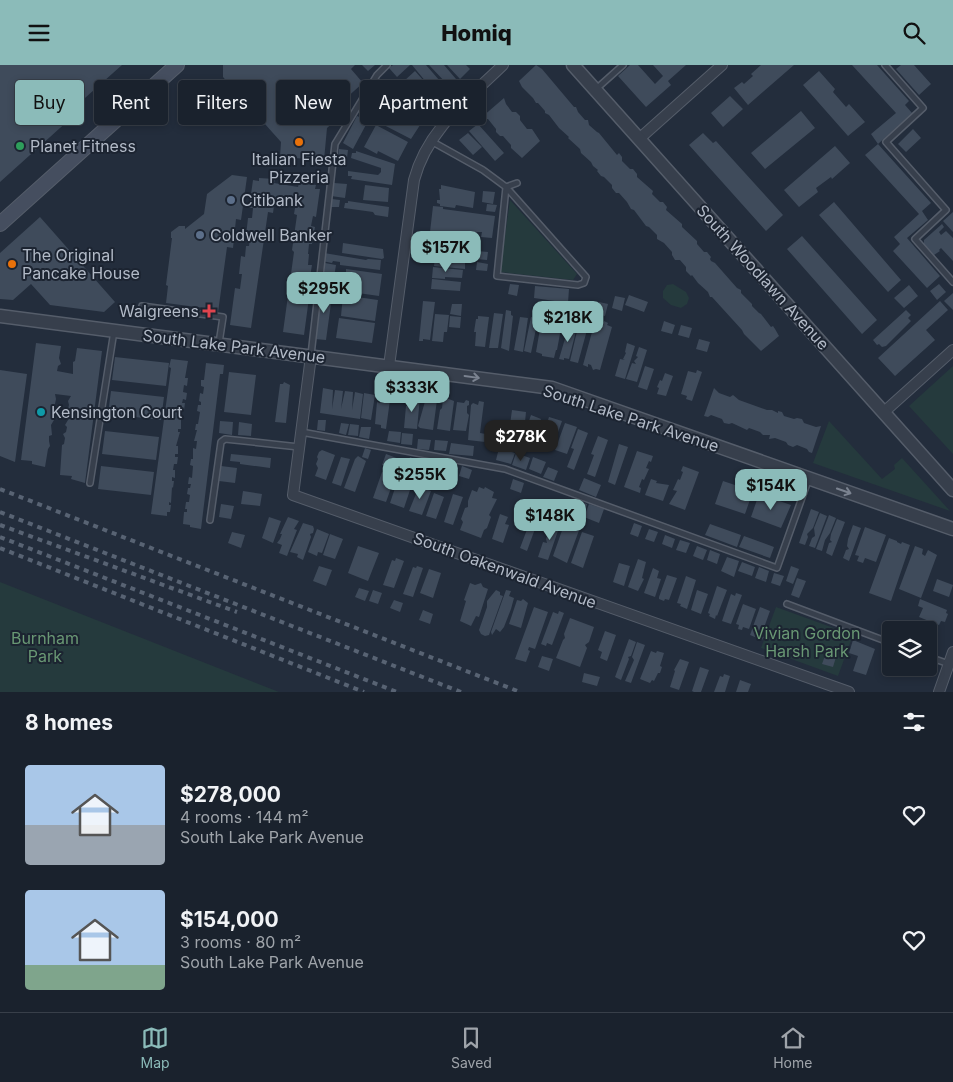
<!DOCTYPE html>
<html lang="en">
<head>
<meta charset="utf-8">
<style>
  body { margin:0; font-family:Inter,sans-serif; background:#272f39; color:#f1f3f6; height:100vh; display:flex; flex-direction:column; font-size:19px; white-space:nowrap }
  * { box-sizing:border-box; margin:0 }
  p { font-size:16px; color:#9fa4aa }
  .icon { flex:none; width:28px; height:28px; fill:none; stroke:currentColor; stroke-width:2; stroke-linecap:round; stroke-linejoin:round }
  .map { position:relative; height:627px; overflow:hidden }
  .sheet { display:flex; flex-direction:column; background:#1a222d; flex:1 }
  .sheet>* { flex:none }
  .top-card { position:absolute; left:15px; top:15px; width:500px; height:45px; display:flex; gap:10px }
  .controls { position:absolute; left:882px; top:556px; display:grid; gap:10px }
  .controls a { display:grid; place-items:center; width:55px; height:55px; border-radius:5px; background:#1a222d; box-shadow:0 2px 8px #0003,0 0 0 1px #383f49; font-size:25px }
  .price { position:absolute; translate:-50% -42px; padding:0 11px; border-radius:10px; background:#8bbbb9; color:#111; font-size:16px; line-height:32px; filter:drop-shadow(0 1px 2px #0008) }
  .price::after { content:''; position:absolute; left:50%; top:30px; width:15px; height:11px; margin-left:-8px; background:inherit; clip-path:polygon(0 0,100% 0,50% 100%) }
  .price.selected { background:#222; color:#fff }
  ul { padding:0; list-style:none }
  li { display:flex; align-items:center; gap:15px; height:125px; padding:0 25px }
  li span { display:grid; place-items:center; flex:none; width:140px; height:100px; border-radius:5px; color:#555 }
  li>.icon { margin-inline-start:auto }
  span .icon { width:60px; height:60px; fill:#fffc; stroke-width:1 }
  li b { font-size:21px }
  h2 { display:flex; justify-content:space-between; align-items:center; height:60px; padding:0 25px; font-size:21px }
  .tag { padding:0 18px; border-radius:5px; background:#1a222d; box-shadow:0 2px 8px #0003,0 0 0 1px #383f49; font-size:18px; line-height:45px }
  .tag.selected { background:#8bbbb9; color:#111 }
  header { display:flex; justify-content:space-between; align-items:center; height:65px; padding:0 25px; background:#8bbbb9; color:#111; font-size:22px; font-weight:800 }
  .tabs { display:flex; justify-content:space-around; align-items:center; height:70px; border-top:1px solid #383f49; background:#1a222d; font-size:14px; color:#9fa4aa }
  .tabs a { display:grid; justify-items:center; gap:2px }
  .tabs .selected { color:#8bbbb9 }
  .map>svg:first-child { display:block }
</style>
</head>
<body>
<header><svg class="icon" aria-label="menu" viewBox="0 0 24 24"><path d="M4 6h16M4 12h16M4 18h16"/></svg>Homiq<svg class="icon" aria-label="search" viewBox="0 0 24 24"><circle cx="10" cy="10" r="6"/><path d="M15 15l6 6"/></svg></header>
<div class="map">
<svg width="953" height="627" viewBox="0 0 953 627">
  <rect width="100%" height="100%" fill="#232d3c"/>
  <path fill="#253a3d" d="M510 135 577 209 573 215 500 207Z
    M673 219 686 227 689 233 687 239 681 243 671 240 663 233V226L667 220Z
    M953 301V389L909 341Z
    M829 356 882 414 895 404 894 400 902 393 950 446 813 398Z
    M0 517 279 627H0Z
    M776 542 853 570 838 611 761 583Z"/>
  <path fill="#3f4b5b" d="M0 0H122L76 41 80 45 0 117Z
    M223 0H355L351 4 363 18 345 34 344 48 327 63 324 95 280 92 281 77 223 12Z
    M362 0H375L368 6Z
    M393 0H410L397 12 389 3Z
    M412 0H426L446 23 436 29Z
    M429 0H444L456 14 448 20Z
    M447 0H466L470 4 460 14Z
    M536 0 542 4 574 42H576L578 47 585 55H588L589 60 597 67 599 68 617 90 619 88 622 92V96L630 104H633L637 109V112L653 126 652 129 660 137H663L667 142 666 145 682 159V162L697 176V179L704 187H707L711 192 710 194 711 196 715 198 737 223 741 225V228L752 239V241L759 248 761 249 771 262 773 261 775 264 779 271 761 286 744 269 742 265 712 232H710L708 227 698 218 692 210 691 211 686 206V202L680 195H675L672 190V187L664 178 657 174V170L649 162 646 161 634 145 631 144 627 137 619 128H616L612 123V120L604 112 601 111 597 106 598 105 593 101 591 97 581 88 580 84 568 73 569 72 559 63 549 50 545 48V46L538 38H536L533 33 522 22 519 16Z
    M630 0H638L655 19 663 11 653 0H686L668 16 671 20 646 42 618 11Z
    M761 0H794L748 40 734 23 742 17 744 19 753 11 751 9Z
    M852 0H877L909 36 905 40 912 48 878 79 871 69 896 48Z
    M901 0H914L931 19 919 30 896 4Z
    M415 6 440 34 431 41 404 16Z
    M819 6 835 24 833 27 846 42 849 39 865 57 848 71 803 20Z
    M375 20 385 25 370 52 360 47Z
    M730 31 743 44 723 62 711 48Z
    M504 33 506 39 512 47H516L520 51V55L527 64H532L540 76 522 93 511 83V80L503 71H500L496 67V64L488 54H485L482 52Z
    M390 34 398 37 397 39 402 41 401 43 422 57 411 74 378 57Z
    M801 46 815 63 765 104 751 88Z
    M357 51 368 56 353 84 343 78Z
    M478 59 504 88 495 96 469 66Z
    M376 60 408 77 398 96 378 86 377 89 364 82Z
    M913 64 921 73 906 87 898 79Z
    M468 68 482 82 473 90 459 75Z
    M703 68 713 78 716 76 783 150 766 166 689 80Z
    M878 79 931 138 922 146 928 155 907 173 940 211 927 223 893 186 900 179 894 172 919 149 865 90Z
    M835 81 850 98 832 114 831 112 816 123 818 127 799 142 784 125Z
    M339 84 348 85 346 101 337 100Z
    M356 86 395 99 392 120 351 114 352 111H348V106L378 110 381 107V103L351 93 352 88H356Z
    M232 110 247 112 241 155 236 154 233 183 227 182 217 255 203 253 204 243 166 238 168 221 166 220 172 173H171V167L179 161H185V164L204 149 207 129Z
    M259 113 275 114 274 118 298 122 299 118 316 120 315 124H320L316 152 313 151 311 161 315 162 312 179H309L308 189H309L308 200H312L309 218H306L304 232 309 233 304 270 283 267 294 187 292 185 297 150 294 149 296 137 275 134 273 148 268 147 251 263 230 260 235 223 240 224 242 209H239L241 191 245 192 246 181H249L250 172 246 171 248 153H252L253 143H249L253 115 259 116Z
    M334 118 347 119 345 133 331 131Z
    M365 120 389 123 388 137 363 135Z
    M441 120 475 127 473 143 456 140 455 143 440 141V139L437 138V135H440L439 124H441Z
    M483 126 495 127 493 139 482 137Z
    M332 134 340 135 339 142H331Z
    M348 136 389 142 388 152 375 150 373 147 344 143 345 138H348Z
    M834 137 901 215 888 227 819 150Z
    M487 139 497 140 495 147 486 146Z
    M433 141 443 142V144L495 151 492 173 481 172 482 167H477V171L440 166 439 169 469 172 468 181 430 178 432 167H430Z
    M953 147V167L943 156Z
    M40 152 115 237 104 247 50 240 31 219 13 235 0 234V188Z
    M942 159 944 162 939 167 941 170 946 166 953 173V196L941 183 939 185 940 186 934 190 924 179V175Z
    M802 171 877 255 862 269 787 184Z
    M343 178 383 184 384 193 382 194 342 188Z
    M436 179 467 184 466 192 449 189 448 192 435 190Z
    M477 186 488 187 487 195 476 194Z
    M324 188 366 195 368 194 381 195 380 205 340 200V197L333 196 332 198 322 196Z
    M435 192 465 197V204L434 201Z
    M477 197 488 199 487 206 476 205Z
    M325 198 336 200 333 219 322 218Z
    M433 202 463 205 462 213 445 212V214L432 213Z
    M346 204 382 209 379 231 344 226 345 220H340L341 216H346Z
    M432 214 461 217 460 226 431 224Z
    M510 219 519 220 517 231 508 229Z
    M939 219 946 227 937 235 930 226Z
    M909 220 918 231 904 243 894 233Z
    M535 221 569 224 568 238 534 233Z
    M322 222 333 224 326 275 315 274Z
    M953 228V245L944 236Z
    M343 230 378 235 375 256 341 251Z
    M629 230 648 237 644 247 625 240Z
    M615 231 625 233 622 246 612 243Z
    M423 236 435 237 430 275 423 274V276H419Z
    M940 236 948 245 926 265 935 275 895 311 878 293Z
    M599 237 608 239 605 251 596 249Z
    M452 239H462L461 251 450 249Z
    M506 245 511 246V250L513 251 509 286 501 283Z
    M906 245 911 250 908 253 911 256 886 281 882 282 879 279 877 280 873 275Z
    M494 248 503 249 498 283H489Z
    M435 249 449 250 447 267H444L443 277 432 276Z
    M450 251 461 252 460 263 449 262Z
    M478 251 489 252 485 282 475 281 476 267H474L476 254H478Z
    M520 252 528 253 523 287 514 285Z
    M531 252 538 254 531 288 524 286Z
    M542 252 562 258 557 285H556L554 293 542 291V289L536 287Z
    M339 253 375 258 372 278 336 273Z
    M604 256 608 258 607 260 612 262 600 305 596 304 593 305 591 300 588 299V302L583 300 592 267 595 268 596 263 602 264Z
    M664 256 675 260 672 269 661 266Z
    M569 260 577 262 569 294 564 293V295L559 294Z
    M681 260 692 263 689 273 678 270Z
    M578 262 587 265 578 298 570 296Z
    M699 274 710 277 707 287 696 284Z
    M36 278 61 281 59 293 61 299 58 301 57 306 73 309V297L75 296 77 283 102 286 85 418 71 414 72 411 60 410 62 380 64 379 65 373 63 369 66 367 67 362 65 360 68 355 66 351 69 340 68 336 71 331 55 329 56 334 52 353 54 355 51 360 52 370 49 371V376L50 381 48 384 45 402 32 399V396L21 395Z
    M627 278 635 281 625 314 615 311 620 294 625 295 623 294 626 288 625 287Z
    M639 282 647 285 637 317 626 314 632 298 636 299 634 296 638 292 636 291Z
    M115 292 169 298 166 321 112 315Z
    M171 294 188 296 185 313H188L187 321 184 320 183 327 187 328 186 335 183 334 182 338H185L184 345H181V364H178V367H180L176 381H178V389H175V392H178L177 399H174L173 405H175V413L172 412V416H174L173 423 172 422 171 438 169 437V440H171L170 447H167V451L151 449 171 303 169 302Z
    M206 298 224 300 223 309H220L201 464 190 462V460L183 459 184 447H187V444H185L186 437H189L190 430 187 429 188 423H190L191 419H188L189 412 192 413 193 401 190 400 191 394H193V383L196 384 197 376H194L197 365H195L196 359H198L200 347 197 346 198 340H201V337L199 336 200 328 203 329 204 322 201 321V315H204Z
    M645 301 654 304 647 325 638 322Z
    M0 305 27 309 15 397 0 391Z
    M697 305 702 307 692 336 686 334 687 331 681 329 688 306 696 308Z
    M229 307 256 310 251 350 224 347Z
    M665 308 673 311 666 331 657 329 659 323 657 322 660 315 662 316Z
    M284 317 290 320 286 358 275 357 280 319H283Z
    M323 323 333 325 332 344 335 325 343 326 341 344 345 326 353 327 352 345 355 327 363 329 360 354 320 348Z
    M714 323 719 328 730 332 733 330 739 335 767 345H772L778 348V346L782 347 784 351 794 354 797 353 802 354 804 358 816 362 821 361 812 388 809 387 807 384 797 380 793 382 788 380 786 377 775 373 769 374 770 370H763L760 367 749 363 747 365 732 358 729 359 724 358 722 354 711 350 708 352 704 351Z
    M111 326 164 332 161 355 108 349Z
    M381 327 391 328 386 364 381 363V360L375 359 377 337 380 338Z
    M364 328 375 330 371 355 361 353Z
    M410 331 420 332 417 364 404 363 406 341H409Z
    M426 333 437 335 433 365 420 363 418 361Z
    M446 333 454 336 450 366 437 364 440 345 442 343 443 334Z
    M466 335 469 336V340L467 341V348L469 350 466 366 453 365 457 337 464 338Z
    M479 336 484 337 480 368 486 369 485 377 468 375 471 340 473 338 478 340Z
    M512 345 526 347 525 357H523L522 366 518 368V375L508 374Z
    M531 350 541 354 534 377 523 373Z
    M549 352 562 356 552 384 540 379Z
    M318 355H326L325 366 317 365Z
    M220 356 233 357 232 370 219 368Z
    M239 357 252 359 251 371 238 370Z
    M341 358 349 359 346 370 339 368Z
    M565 358 577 362 567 389 555 385Z
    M350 359 359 360 358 371 348 370Z
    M361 362H371L369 374 359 372Z
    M578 364 588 368 574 405 567 402 574 384 571 383Z
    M105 366 159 372 156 395 102 389Z
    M389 366 401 367 400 378 387 376Z
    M402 368 413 369 412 380 401 379Z
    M598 371 608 375 595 412 587 409 594 390 591 389Z
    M418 374 431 375 429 385 417 384Z
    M435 375 448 376 446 386 434 385Z
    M451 378 474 381 473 391 449 389Z
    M619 379 628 382 615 420 608 417Z
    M365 383 371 385 368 394 362 392Z
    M499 383 515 388 511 399 496 395Z
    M322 385 335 390 326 415 315 411 318 403 316 399 318 394 317 392 319 387Z
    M637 386 653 391 651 397 649 396 646 403 649 404 644 415 642 414 639 422 641 423 640 428 624 422Z
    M516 388 530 393 526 405 512 400Z
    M231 389 271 393 270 403 240 399V397L230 396Z
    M386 389 402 395 398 405 382 400Z
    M358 391 366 396 355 427 344 423 355 394Z
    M341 392 350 394 341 421 332 418Z
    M410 392 419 396 416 404 407 401Z
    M533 392 546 397 541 409 529 404Z
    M425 395 439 400 436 410 422 406Z
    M448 399 458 403 455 413 445 409Z
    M101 401 154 407 151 430 98 424Z
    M221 401 237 403 235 418 219 416Z
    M462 401 472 405 469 414 459 411Z
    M683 401 699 407 685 445 669 439 677 426 673 425 678 414 680 415 683 407 681 406Z
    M548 402 558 406 554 416 543 412Z
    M382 407 395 412 386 437 373 433Z
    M584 413 601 420 596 432 579 425Z
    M398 414 412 419 404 443 390 438Z
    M513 414 524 418 521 428 510 424Z
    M651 414 657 416 656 418 669 420 663 436 645 430Z
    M723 416 753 426 745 449 715 439Z
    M420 419 429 422 428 425 431 426 422 450 409 446Z
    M479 422 484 424 485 422 494 427 492 433 497 434 489 450 491 452 487 463 484 465 481 473 460 465 463 457 461 454 465 443 468 442V436L472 425 477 427Z
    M243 426 262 429 260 441 241 439Z
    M434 428 444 432 436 454 426 451Z
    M453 429 463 432 453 460 444 457Z
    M759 429 791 440 781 463 751 452Z
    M572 434 587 439 585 448 569 443Z
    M221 439 234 441 231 454 219 452Z
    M589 439 604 444 599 458 584 452Z
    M811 444 819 447 813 463 807 469 808 472 805 480 799 478Z
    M534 446 540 450 527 486 520 483Z
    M820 448 827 451 815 483 809 481 812 473 815 471 814 463Z
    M500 449 508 452 505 459 509 460 503 478 492 474Z
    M829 450 836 453 830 468 825 475 822 486 816 484Z
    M269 452 281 456 273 478 262 473Z
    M288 452 299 456 294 464 297 465 287 491 279 488 282 480 277 478 280 474 282 469H280Z
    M837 454 845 457 832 491 826 488 829 478 832 477 830 475 831 469Z
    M555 455 561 457 548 495 538 492 543 477 547 478 546 474 551 459 553 460Z
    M565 457 575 461 576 458 581 460 567 498 553 491Z
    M303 458 313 461 314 464 313 468 310 469 311 472 303 495 297 492 298 489 290 487Z
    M634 458 642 461 638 472 630 469Z
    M710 459 741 470 737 482 705 470Z
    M853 460 861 463 849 496 843 493 846 485 849 484 847 481 848 474Z
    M865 462 886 470 876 497 865 493 863 498 857 496 859 491 855 490Z
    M317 464 329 469 322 488 318 487 317 491 308 487Z
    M649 464 658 467 654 477 645 474Z
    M232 467 245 470 241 483 228 478Z
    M582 467 594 471 583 503 571 498Z
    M330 469 343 474 335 494 323 490Z
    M665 470 675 474 672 483 662 479Z
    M744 471 774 482 770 493 739 482Z
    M889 473 897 476V477L901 479 902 477 910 480 891 536 869 528Z
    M680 475 690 478 686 488 676 485Z
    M358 481 379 488 368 516 348 508Z
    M697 481 707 485 703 495 693 491Z
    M915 481 923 484 922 489 925 491 928 485 937 490 921 533 899 524Z
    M710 485 720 489 717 499 707 495Z
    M727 492 739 496 734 512 721 506Z
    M396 493 404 496 394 523 383 520 392 495 395 496Z
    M638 494 646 497 642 513 644 514 638 526 628 522Z
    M742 497 755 502 752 511 738 506Z
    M619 498 630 501 624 521 613 517Z
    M319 501 332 505 326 521 313 516Z
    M417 501 423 503 413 532 403 529 413 502 416 503Z
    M791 501 799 504 793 519 786 516Z
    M759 502 769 506 766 517 755 513Z
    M653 503 659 506 657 513 661 514 655 532 644 528Z
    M429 504 441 508 433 533 420 528Z
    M774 508 784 511 780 521 771 518Z
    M667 510 677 513 669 535 665 534 664 536 659 534V532Z
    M686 511 696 515 687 544 680 541 681 539 677 538Z
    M797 513 806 516 799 533 791 530Z
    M937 514 953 520 949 532 933 526Z
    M470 518 475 520 481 518 483 522 488 524 479 552 476 551 471 561 460 556 466 536 464 535Z
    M717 521 727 525 717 551 716 550 715 554 709 551 710 549 708 548Z
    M359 523 369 526 365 536 355 532Z
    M373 525 382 528 378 539 369 536Z
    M496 525 500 527V530L503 531 489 570 485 571 481 569 479 565 487 542V536Z
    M506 525 511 526 509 531 514 533 511 544 504 562 500 567 496 564 492 570 491 567Z
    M697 525 708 529 701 549 691 545Z
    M736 528 742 530 731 559 722 556 731 529 735 531Z
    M523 534 528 538 521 563 509 559 517 535 521 536Z
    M920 534 947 545 946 548 948 549 945 557 941 556 939 560 919 552 923 543 918 541Z
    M394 535 403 538 400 547 390 543Z
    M743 539 756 544 749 564 743 562 742 565 738 564 739 560 736 559Z
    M534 542 548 547 535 584 529 582 528 585 530 586 526 597 515 594Z
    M760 542 770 546 761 571 764 572 762 575 750 570Z
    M423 545 433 549 430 559 419 555Z
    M559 546 564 548 552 580 547 578 546 581 541 579 553 547 558 549Z
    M570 553 594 562 589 577 585 580 587 583 580 602 556 593 563 575 565 573 564 569Z
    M605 566 616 570 607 596 600 593 602 587 598 585Z
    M629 574 636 577 631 591 628 592 629 594 621 615 615 612Z
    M853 575 875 584 866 610 853 606 858 591 849 588Z
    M637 577 645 580 631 618 625 616 634 595 632 592Z
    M651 586 656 588 657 586 664 588 660 601 662 602 660 608H658L654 616 652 615 650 618 640 614Z
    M826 588 836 592 833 602 822 599Z
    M542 591 553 594 549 606 538 602Z
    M680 594 689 597 679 625 670 622 675 606 674 605Z
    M700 602 709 605 701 627H694L692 626Z
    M584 608 600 612 597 621 582 617Z
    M724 609 730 611 725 627H714L720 611 723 612Z
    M740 615 751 619 748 627H736Z"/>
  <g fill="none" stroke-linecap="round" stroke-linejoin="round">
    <g stroke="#555d6a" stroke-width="8">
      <path id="service" d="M885 0 923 43 886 77 946 145 915 174 953 217
        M595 25 623 0
        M431 76 483 105 506 122 586 212 584 218 578 220 497 211 506 122 517 118
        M142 241 223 252 219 278
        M311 290 335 79 377 10 387 0
        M301 367 505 404 777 503 809 413
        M90 418 114 266
        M210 455 221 377 225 374 299 382
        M787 539 891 578
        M929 592 949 599"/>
    </g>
    <g stroke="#555d6a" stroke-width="12">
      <path id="minor" d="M639 74 722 0
        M311 291 293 430 849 627
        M389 301 414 115C427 65 468 34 503 0
        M884 347 953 285
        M939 627 953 587"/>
    </g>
    <g stroke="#555d6a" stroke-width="15">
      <path id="tertiary" d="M573 0 953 425
        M0 251 552 323 953 464"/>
    </g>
    <g stroke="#555d6a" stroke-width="16">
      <path id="secondary" d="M0 159 177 0"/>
    </g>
    <use href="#service" stroke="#373f4c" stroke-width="5"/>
    <use href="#minor" stroke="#373f4c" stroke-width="10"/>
    <use href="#tertiary" stroke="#373f4c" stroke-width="12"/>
    <use href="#secondary" stroke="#454e5f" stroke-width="14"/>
    <path stroke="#586373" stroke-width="4" stroke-dasharray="5 5" stroke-linecap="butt" d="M0 424 520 627
      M0 447 461 627
      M0 460 237 547
      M0 472 397 627
      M0 483 364 627"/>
  </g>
  <defs><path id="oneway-shaft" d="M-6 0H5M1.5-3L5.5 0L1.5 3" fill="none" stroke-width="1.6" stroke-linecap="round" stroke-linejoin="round" transform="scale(1.25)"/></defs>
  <g stroke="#7b8390">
    <use href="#oneway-shaft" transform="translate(472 312) rotate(8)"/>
    <use href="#oneway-shaft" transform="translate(844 426) rotate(19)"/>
  </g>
  <g fill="#e8710a" stroke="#1c2431" stroke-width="2">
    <circle cx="299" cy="77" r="5"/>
    <circle cx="12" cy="199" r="5"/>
  </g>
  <circle fill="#2e9e5b" stroke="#1c2431" stroke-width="2" cx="20" cy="81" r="5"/>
  <g fill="#5c6f8a" stroke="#1c2431" stroke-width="2">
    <circle cx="231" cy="135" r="5"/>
    <circle cx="200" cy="170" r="5"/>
  </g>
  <path fill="#e0444e" stroke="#1c2431" stroke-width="2" d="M206.5 238.5h5v5h5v5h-5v5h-5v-5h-5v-5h5z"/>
  <circle fill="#0f9aa8" stroke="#1c2431" stroke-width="2" cx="41" cy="347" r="5"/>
  <g text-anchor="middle" stroke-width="4" stroke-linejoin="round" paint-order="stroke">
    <g font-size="16" fill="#b2bac7" stroke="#1c2431" text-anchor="start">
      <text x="30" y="87">Planet Fitness</text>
      <text x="299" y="100" text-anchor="middle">Italian Fiesta<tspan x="299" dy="18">Pizzeria</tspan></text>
      <text x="241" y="141">Citibank</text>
      <text x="210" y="176">Coldwell Banker</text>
      <text x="22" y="196">The Original<tspan x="22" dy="18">Pancake House</tspan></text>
      <text x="199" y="252" text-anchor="end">Walgreens</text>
      <text x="51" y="353">Kensington Court</text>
    </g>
    <g font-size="16" fill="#b2bac7" stroke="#1c2431">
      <text transform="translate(763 212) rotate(48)" y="6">South Woodlawn Avenue</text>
      <text transform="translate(234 281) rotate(7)" y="6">South Lake Park Avenue</text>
      <text transform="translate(631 353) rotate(18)" y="6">South Lake Park Avenue</text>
      <text transform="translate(505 505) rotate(20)" y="6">South Oakenwald Avenue</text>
    </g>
    <g font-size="16" fill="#699874" stroke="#1c2431">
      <text x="807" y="574">Vivian Gordon<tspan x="807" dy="18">Harsh Park</tspan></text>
      <text x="45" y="579">Burnham<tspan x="45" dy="18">Park</tspan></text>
    </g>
  </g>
</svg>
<div class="controls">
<a><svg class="icon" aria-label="layers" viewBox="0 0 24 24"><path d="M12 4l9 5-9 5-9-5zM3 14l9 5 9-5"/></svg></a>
</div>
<b class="price" style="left:446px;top:208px">$157K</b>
<b class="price" style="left:324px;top:249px">$295K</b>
<b class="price" style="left:568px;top:278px">$218K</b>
<b class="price" style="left:412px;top:348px">$333K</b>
<b class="price selected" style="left:521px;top:397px">$278K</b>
<b class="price" style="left:420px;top:435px">$255K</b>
<b class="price" style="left:771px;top:446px">$154K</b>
<b class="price" style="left:550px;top:476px">$148K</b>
<div class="top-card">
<a class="tag selected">Buy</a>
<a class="tag">Rent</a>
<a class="tag">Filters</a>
<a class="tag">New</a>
<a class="tag">Apartment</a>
</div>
</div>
<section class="sheet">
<h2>8 homes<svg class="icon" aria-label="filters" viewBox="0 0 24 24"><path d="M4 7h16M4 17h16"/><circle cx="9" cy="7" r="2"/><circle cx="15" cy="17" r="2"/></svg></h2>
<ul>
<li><span style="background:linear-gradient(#a9c7e8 60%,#9aa5b1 0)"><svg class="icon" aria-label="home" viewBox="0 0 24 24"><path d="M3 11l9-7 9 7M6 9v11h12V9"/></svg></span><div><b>$278,000</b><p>4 rooms · 144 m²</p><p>South Lake Park Avenue</p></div><svg class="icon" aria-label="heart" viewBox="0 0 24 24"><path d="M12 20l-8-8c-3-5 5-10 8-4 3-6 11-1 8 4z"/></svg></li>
<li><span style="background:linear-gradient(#a9c7e8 75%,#7fa58c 0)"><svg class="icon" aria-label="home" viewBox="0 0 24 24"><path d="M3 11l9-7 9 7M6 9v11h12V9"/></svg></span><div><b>$154,000</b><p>3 rooms · 80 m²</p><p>South Lake Park Avenue</p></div><svg class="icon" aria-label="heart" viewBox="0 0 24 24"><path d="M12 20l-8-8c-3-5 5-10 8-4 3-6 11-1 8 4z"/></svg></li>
</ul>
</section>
<nav class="tabs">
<a class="selected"><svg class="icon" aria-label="map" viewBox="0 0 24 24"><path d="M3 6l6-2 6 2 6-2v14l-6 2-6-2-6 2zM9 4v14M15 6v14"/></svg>Map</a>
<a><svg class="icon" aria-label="saved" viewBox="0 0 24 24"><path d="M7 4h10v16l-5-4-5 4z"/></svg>Saved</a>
<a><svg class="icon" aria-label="home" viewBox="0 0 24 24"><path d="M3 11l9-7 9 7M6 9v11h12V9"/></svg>Home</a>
</nav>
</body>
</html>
